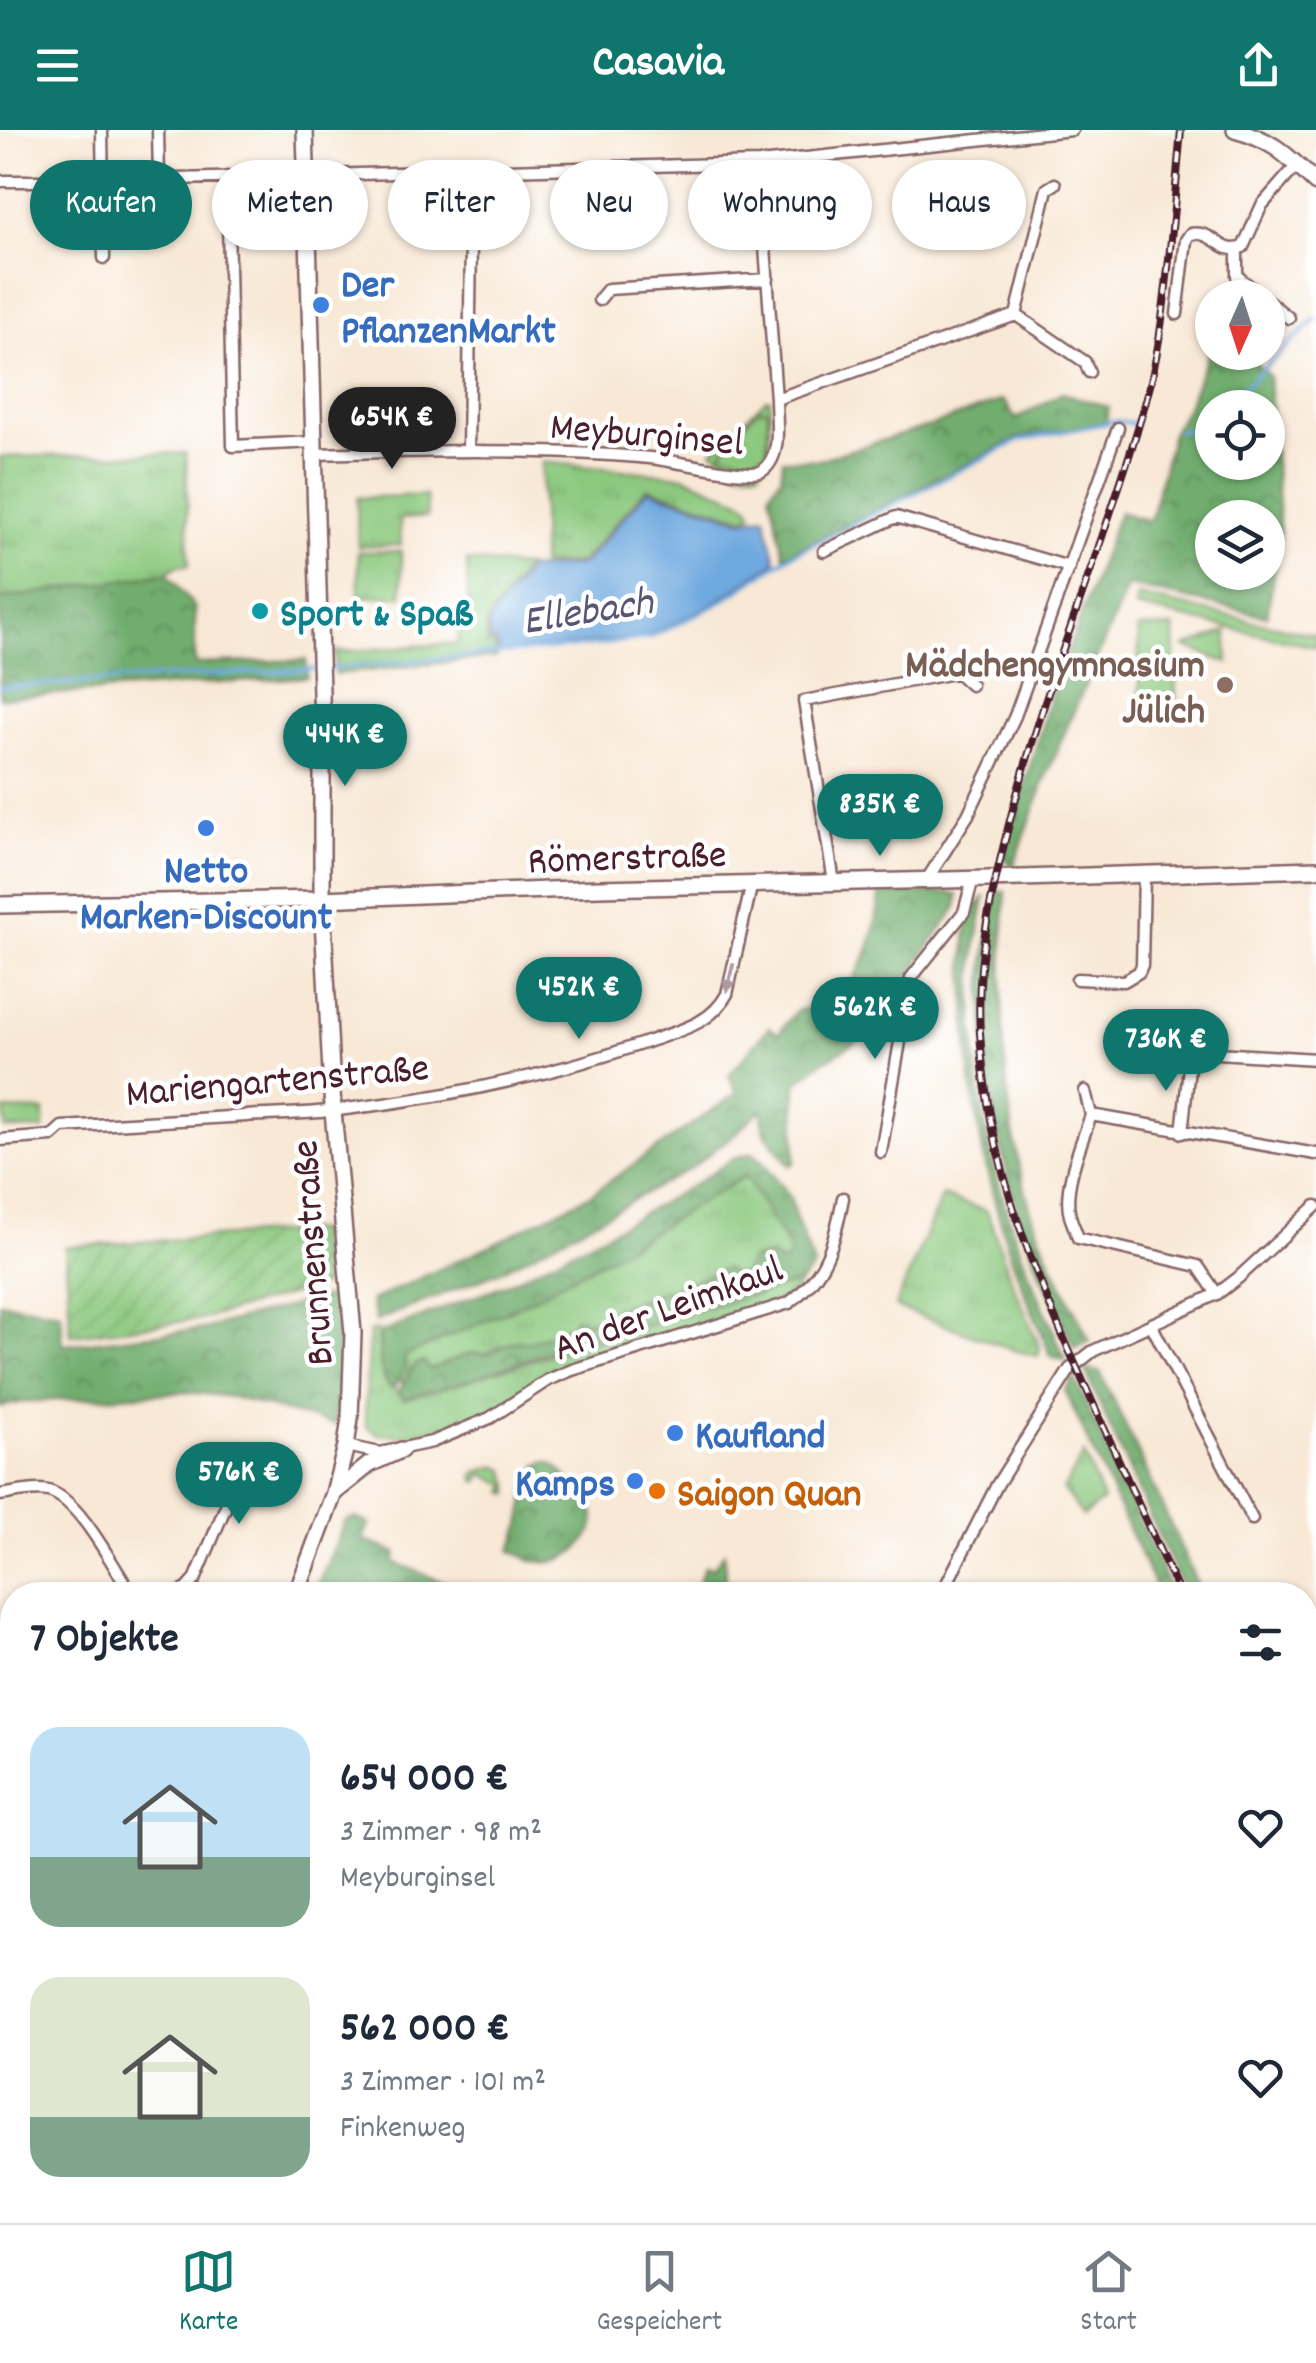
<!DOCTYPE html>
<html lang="de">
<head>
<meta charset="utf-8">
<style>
  body { margin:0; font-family:Dekko,sans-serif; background:#f6f6f7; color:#1f2937; height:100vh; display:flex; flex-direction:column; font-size:38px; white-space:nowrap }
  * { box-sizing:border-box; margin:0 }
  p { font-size:32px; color:#747a83 }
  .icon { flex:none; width:55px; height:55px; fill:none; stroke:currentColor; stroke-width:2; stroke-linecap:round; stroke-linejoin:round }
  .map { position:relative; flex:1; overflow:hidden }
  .details { position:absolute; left:0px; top:1452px; width:1318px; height:642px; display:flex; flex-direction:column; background:#fff; border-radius:40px 40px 0 0; box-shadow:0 2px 8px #0004 }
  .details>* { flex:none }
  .top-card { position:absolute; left:30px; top:30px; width:1258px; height:90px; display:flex; gap:20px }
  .needle { width:65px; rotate:183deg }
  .controls { position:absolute; left:1195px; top:150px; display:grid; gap:20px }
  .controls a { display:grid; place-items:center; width:90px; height:90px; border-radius:50%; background:#fff; box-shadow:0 2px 8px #0004; font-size:50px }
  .price { position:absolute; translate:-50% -85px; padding:0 22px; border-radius:35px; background:#0f766e; color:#fff; font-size:32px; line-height:65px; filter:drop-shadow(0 2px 5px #0008) }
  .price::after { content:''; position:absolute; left:50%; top:60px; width:30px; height:22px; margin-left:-15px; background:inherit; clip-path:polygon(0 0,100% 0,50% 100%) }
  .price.selected { background:#222; color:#fff }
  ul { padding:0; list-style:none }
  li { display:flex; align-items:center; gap:30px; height:250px; padding:0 30px }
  li span { display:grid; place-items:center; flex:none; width:280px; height:200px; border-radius:30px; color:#555 }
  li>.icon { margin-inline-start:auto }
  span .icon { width:120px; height:120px; fill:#fffc; stroke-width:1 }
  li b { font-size:42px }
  h2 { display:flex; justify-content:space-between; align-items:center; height:120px; padding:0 30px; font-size:42px }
  .pill { padding:0 35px; border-radius:45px; background:#fff; box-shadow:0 2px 8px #0004; font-size:35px; line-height:90px }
  .pill.selected { background:#0f766e; color:#fff }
  header { display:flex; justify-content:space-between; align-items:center; height:130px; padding:0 30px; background:#0f766e; color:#fff; font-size:45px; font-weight:700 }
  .dock { display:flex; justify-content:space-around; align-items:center; height:140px; border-top:2px solid #e0e1e3; background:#fff; font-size:28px; color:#747a83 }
  .dock a { display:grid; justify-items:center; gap:5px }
  .dock .selected { color:#0f766e }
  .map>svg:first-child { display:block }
</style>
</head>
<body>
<header><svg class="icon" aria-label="menu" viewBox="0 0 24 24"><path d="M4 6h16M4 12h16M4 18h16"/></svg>Casavia<svg class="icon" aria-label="share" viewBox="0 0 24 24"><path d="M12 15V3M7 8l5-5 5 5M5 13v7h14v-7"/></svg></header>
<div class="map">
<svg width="1316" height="2093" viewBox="0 0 1316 2093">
  <defs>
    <pattern id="grass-tufts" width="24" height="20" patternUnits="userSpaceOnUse" patternTransform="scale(2.5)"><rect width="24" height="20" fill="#8cc97f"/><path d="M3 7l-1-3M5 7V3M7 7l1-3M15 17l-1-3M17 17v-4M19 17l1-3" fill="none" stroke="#7aac6e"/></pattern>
    <pattern id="forest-crowns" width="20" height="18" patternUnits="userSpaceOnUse" patternTransform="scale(2.5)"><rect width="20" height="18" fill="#71ad6e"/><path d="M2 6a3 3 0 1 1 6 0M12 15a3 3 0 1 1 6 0" fill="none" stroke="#5f8c5b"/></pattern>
    <pattern id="cemetery-stones" width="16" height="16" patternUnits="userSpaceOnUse" patternTransform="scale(2.5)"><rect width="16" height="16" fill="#8cc97f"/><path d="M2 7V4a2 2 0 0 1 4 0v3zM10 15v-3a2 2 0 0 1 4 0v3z" fill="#7aac6e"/></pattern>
    <pattern id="park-crowns" width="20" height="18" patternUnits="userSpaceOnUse" patternTransform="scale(2.5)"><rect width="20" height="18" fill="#8cc97f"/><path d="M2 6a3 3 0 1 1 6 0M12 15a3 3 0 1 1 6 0" fill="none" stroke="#7aac6e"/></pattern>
    <pattern id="garden-furrows" width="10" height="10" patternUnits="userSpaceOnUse" patternTransform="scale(2.5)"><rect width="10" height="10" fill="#8cc97f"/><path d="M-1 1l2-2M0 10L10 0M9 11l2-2" fill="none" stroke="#7aac6e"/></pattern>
  </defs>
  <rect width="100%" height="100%" fill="#fff"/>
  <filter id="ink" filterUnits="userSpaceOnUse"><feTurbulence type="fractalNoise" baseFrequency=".01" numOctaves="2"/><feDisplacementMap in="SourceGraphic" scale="20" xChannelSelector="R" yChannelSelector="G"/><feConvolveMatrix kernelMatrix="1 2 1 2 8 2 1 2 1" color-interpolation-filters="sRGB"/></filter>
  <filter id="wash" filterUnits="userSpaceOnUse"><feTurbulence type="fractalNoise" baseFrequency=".0048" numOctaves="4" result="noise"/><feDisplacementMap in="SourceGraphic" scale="40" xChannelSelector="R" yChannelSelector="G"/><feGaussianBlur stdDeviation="2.25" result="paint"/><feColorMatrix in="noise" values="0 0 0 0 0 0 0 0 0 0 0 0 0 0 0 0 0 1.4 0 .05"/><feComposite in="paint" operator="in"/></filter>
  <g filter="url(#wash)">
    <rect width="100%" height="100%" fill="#f8e8d5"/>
    <path fill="url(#grass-tufts)" stroke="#6b7455" stroke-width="2.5" d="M766 269H770L769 328 758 341 736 340 732 333 712 321Z
      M186 323 189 435 177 436 167 443 0 469V327Z
      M542 332 684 346 747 373 753 384 745 388 647 358 580 433 541 435Z
      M426 365 427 387 400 389 401 415 358 417 357 368Z
      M401 421 402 466 359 467 358 422Z
      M467 431 527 437 490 487 486 496 489 514H495L497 527 335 544V522L458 513 459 487 468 486Z
      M746 1046 801 1132 406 1259 390 1232Z
      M942 1066 987 1081 1011 1149 1040 1217 1038 1226 1017 1221 895 1177Z
      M801 1152 789 1168 555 1241 479 1289 405 1306 377 1304 367 1297 365 1286 369 1202 377 1200 384 1249 404 1269 691 1182Z
      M496 1336 505 1340 510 1355V1364L505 1362 507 1355 483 1344 478 1352 475 1350 474 1345 477 1342Z
      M3 1871H12V1912L2 1917Z"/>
    <path fill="url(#forest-crowns)" stroke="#5e664c" stroke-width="2.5" fill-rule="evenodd" d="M1212 214V222L1246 223 1269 246 1280 405 1267 486 1128 456 1048 641 1013 738 1004 728 1047 577 1119 382 1150 391 1172 303 1186 279ZM1212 278H1268V332H1212ZM1212 388H1268V442H1212Z
      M1062 263 1109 277 1106 292 1019 308 784 426 770 362 781 347 783 329 818 330 933 295 1003 270 1016 289Z
      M167 443 195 478V534L306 530 307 547 0 568V469Z
      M947 762 958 764 957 777 904 852 859 910 821 933 796 953 795 1032 790 1036 765 1003 761 979 737 1002 691 1038 600 1088 498 1142 376 1191 371 1171 489 1116 591 1064 737 963 729 945 769 897 778 904 797 880C857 875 875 815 880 764Z
      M998 762H1006C998 868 1001 998 1037 1099 1051 1137 1072 1174 1090 1211L1075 1218C1054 1174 1032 1129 1018 1083 995 1007 981 924 984 846 985 818 992 790 998 762Z
      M985 766C982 786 977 807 975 827 967 920 985 1021 1016 1109 1031 1150 1049 1190 1066 1231L1051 1226C1035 1186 1016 1146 1004 1104 982 1030 967 954 966 876 965 843 963 808 971 776L980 773Z
      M753 1023 762 1031 790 1067 796 1089 814 1136 801 1152 545 1223 466 1251 403 1269 399 1261 411 1240 417 1234 424 1232 430 1240 469 1223 486 1224 517 1210 529 1212 570 1196 575 1188H579L586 1192 607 1187 615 1178 725 1139 734 1145 743 1144 751 1129 772 1126 779 1133 786 1132 790 1126 788 1118 745 1046 620 1121 513 1179 405 1226V1239L395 1257H389C378 1240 380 1223 380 1203L504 1155 609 1102 698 1052 734 1028Z
      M336 1164 342 1228 335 1295 233 1267 187 1262 23 1272 0 1277V1172L61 1182 63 1215 203 1199Z
      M1084 1239 1100 1242 1143 1333 1202 1465H1185Z
      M1074 1247 1173 1465H1159L1065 1261Z
      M546 1332C558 1334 563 1343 570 1352 578 1361 591 1372 594 1384 599 1408 564 1436 542 1432 531 1431 521 1425 511 1421L521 1396 528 1352 538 1335Z
      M355 1388 369 1394 363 1410 397 1423 394 1432 474 1465H313L346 1390Z
      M724 1423 727 1465H693L705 1436 713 1438Z
      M1305 1747 1316 1771V1820L1305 1866Z"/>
    <path fill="url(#cemetery-stones)" stroke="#6b7455" stroke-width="2.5" d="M977 2082 1026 2083 1041 2093H969Z
      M884 2083H932L947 2093H876Z"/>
    <path fill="url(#park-crowns)" stroke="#6b7455" stroke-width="2.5" d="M757 279H768V305L765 332 721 323Z
      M5 980 44 981V1000L5 999Z
      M1084 1324 1103 1370 1083 1386 1063 1360Z
      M1305 1919 1316 1922V1997L1305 1994Z"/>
    <path fill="url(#garden-furrows)" stroke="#6b7455" stroke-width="2.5" d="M318 1100 324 1155 202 1189 71 1205 65 1117Z
      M1316 1820V1918L1305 1915V1866Z"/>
    <path fill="#8cc97f" stroke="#6b7455" stroke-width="2.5" d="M1137 466 1316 505V517L1135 477Z
      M1174 497 1176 570 1140 571 1138 498Z
      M1227 501 1228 533 1185 517Z"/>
    <path fill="#6ea9df" stroke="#5c6485" stroke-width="2.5" d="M648 360 744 390 765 386 776 431 711 475 647 507 499 523 497 511H491L488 496 491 488 529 439 582 435Z"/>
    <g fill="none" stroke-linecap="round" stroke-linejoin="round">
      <path stroke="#6ea9df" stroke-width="4" d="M1222 278 1316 189
        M1178 301 1200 298 1212 286
        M324 539 606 514 651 507 716 475 789 426 1020 310 1118 291 1136 294
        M0 557 315 539"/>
    </g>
  </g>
  <g filter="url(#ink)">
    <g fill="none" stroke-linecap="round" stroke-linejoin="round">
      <g stroke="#876566" stroke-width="15">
        <path id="street" d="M102 0 104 128
          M158 0 159 49
          M759 33 776 269
          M227 47 233 316 315 312
          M0 51H104L759 33 1072 0
          M1237 121V146L1264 168
          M599 170 608 159 768 149
          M1268 171 1289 188
          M1177 184 1186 110 1190 104C1217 100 1219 126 1243 117L1262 75 1297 35
          M1016 185 1047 59 1055 54
          M1016 185 1085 232 1089 242
          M468 321 472 42
          M315 324C427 321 539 318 650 328 672 330 749 349 762 341 783 327 776 290 776 269L1016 185
          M824 421 896 387 1069 437
          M959 544 971 555
          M926 751 968 685 1015 586 1118 298
          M834 752 804 571 986 537 1001 539
          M1077 849 1124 851 1139 842 1142 835 1144 744
          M1085 961 1091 985 1316 1024
          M1091 985C1082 1012 1062 1058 1070 1086 1072 1093 1076 1101 1078 1108L1198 1136 1217 1164
          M1182 1003 1190 928 1200 922 1316 929
          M0 1010 52 1006 62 997C123 993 185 990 246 986 276 984 307 984 338 980 441 968 546 947 644 913 676 901 710 896 727 864L752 753
          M881 1022 911 848 964 782 973 749
          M1151 1194 1252 1389
          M346 1316 380 1323 432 1312 490 1288 548 1250 572 1240 789 1173C827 1144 834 1114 843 1068
          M0 1365C15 1363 33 1358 48 1361 79 1368 114 1438 132 1465
          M1063 1463 1064 1465
          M174 1465 187 1459 195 1450 228 1371C232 1345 222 1342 200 1335
          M941 1465 997 1355 1070 1239 1093 1221 1217 1164 1238 1148 1316 1076
          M1305 1656 1306 1650
          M1305 1671 1316 1698
          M0 1698 12 1699
          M0 1779 12 1768
          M243 2082 248 2093
          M602 2082 612 2093
          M799 2082 811 2093
          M1034 2082 1049 2093
          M290 2093 294 2082
          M464 2093 473 2082
          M861 2093 869 2082"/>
      </g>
      <g stroke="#876566" stroke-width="20">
        <path id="secondary" d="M1235 0C1275 11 1286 25 1316 53
          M0 775 322 769 599 758 988 749 1316 739
          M334 1363 370 1334 401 1320
          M296 1465 334 1363 346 1316 350 1288 353 1203 333 981 322 769V598L305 0
          M1305 1529 1316 1515
          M1222 2082V2093
          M101 2093V2082"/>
      </g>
      <use href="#street" stroke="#fff" stroke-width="10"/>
      <use href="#secondary" stroke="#fff" stroke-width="15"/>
      <g stroke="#4a1f2b" stroke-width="8">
        <path id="rail" d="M1180 1465C1150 1400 1120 1334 1091 1269 1036 1148 988 1038 980 903 976 832 989 775 1006 706 1042 559 1103 420 1145 274 1158 230 1163 184 1168 138 1173 92 1177 46 1181 0
          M1305 1733 1316 1756"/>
      </g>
      <use href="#rail" stroke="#fff" stroke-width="4" stroke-dasharray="11" stroke-linecap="butt"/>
    </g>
    <defs><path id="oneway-solid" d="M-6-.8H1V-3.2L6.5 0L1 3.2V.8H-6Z" transform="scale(2.5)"/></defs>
    <use fill="#ae9aa0" href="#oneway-solid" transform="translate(730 848) rotate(103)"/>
  </g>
  <g fill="#3f7fe0" stroke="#fff" stroke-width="4">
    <circle cx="321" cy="175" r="10"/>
    <circle cx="206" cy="698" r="10"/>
    <circle cx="675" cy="1303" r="10"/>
    <circle cx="635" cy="1351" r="10"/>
  </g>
  <circle fill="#0f9aa8" stroke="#fff" stroke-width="4" cx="260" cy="481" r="10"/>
  <circle fill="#8d6e63" stroke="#fff" stroke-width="4" cx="1225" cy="555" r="10"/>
  <circle fill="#e8710a" stroke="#fff" stroke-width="4" cx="657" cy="1361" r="10"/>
  <g text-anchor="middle" stroke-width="9" stroke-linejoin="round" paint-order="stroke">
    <g font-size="40" font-weight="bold" fill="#366cbe" stroke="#fff" text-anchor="start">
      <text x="341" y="166">Der<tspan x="341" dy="46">PflanzenMarkt</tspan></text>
      <text x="206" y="752" text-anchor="middle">Netto<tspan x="206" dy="46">Marken-Discount</tspan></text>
      <text x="695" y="1317">Kaufland</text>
      <text x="615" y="1365" text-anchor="end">Kamps</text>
    </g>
    <g font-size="40" fill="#4a1f2b" stroke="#fff">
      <text transform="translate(647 302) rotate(5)" y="14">Meyburginsel</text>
      <text transform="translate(627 725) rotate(-2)" y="14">Römerstraße</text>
      <text transform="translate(277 948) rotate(-5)" y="14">Mariengartenstraße</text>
      <text transform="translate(310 1123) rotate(-94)" y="14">Brunnenstraße</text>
      <text transform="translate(667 1176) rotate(-20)" y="14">An der Leimkaul</text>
    </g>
    <g font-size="40" font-weight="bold" fill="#0d838f" stroke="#fff" text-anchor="start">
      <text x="280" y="495">Sport &amp; Spaß</text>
    </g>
    <g font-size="40" font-weight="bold" fill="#785e54" stroke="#fff" text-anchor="end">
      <text x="1205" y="546">Mädchengymnasium<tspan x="1205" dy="46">Jülich</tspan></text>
    </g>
    <g font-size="40" font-weight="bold" fill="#c56008" stroke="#fff" text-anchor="start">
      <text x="677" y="1375">Saigon Quan</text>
    </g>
    <g font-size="42" font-style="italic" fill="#585673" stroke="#fff">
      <text transform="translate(587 478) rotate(-9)" y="15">Ellebach</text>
    </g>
  </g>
</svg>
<div class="controls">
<a><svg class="needle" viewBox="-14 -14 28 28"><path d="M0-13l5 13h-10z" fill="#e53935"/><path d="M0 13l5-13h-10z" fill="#747a83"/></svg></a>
<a><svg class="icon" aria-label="locate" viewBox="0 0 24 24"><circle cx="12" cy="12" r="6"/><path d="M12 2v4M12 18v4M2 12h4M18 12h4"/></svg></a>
<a><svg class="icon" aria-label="layers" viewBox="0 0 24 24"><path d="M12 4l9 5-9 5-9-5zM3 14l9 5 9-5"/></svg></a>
</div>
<b class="price selected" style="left:392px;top:342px">654K €</b>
<b class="price" style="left:345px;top:659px">444K €</b>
<b class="price" style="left:880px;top:729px">835K €</b>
<b class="price" style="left:579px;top:912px">452K €</b>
<b class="price" style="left:875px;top:932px">562K €</b>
<b class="price" style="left:1166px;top:964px">736K €</b>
<b class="price" style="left:239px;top:1397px">576K €</b>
<div class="top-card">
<a class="pill selected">Kaufen</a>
<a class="pill">Mieten</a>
<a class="pill">Filter</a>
<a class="pill">Neu</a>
<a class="pill">Wohnung</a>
<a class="pill">Haus</a>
</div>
<section class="details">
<h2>7 Objekte<svg class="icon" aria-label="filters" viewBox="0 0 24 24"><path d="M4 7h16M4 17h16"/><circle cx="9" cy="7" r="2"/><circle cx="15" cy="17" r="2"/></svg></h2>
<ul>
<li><span style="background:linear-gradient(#bfe0f5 65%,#7fa58c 0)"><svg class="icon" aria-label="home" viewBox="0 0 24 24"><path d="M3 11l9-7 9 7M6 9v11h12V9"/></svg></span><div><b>654 000 €</b><p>3 Zimmer · 98 m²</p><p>Meyburginsel</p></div><svg class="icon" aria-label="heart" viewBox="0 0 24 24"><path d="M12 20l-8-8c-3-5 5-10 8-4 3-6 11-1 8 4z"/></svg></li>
<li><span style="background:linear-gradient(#dfe7d0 70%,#7fa58c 0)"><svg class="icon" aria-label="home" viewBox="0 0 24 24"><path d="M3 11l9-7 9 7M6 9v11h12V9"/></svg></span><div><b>562 000 €</b><p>3 Zimmer · 101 m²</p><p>Finkenweg</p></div><svg class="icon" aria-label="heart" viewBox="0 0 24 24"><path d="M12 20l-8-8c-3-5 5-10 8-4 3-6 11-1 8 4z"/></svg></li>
</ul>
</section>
</div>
<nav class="dock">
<a class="selected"><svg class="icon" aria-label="map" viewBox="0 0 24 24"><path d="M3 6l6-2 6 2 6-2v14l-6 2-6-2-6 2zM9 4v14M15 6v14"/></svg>Karte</a>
<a><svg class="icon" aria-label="saved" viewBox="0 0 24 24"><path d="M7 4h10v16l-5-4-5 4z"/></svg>Gespeichert</a>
<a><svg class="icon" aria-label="home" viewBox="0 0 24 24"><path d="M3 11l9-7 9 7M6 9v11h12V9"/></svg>Start</a>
</nav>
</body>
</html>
